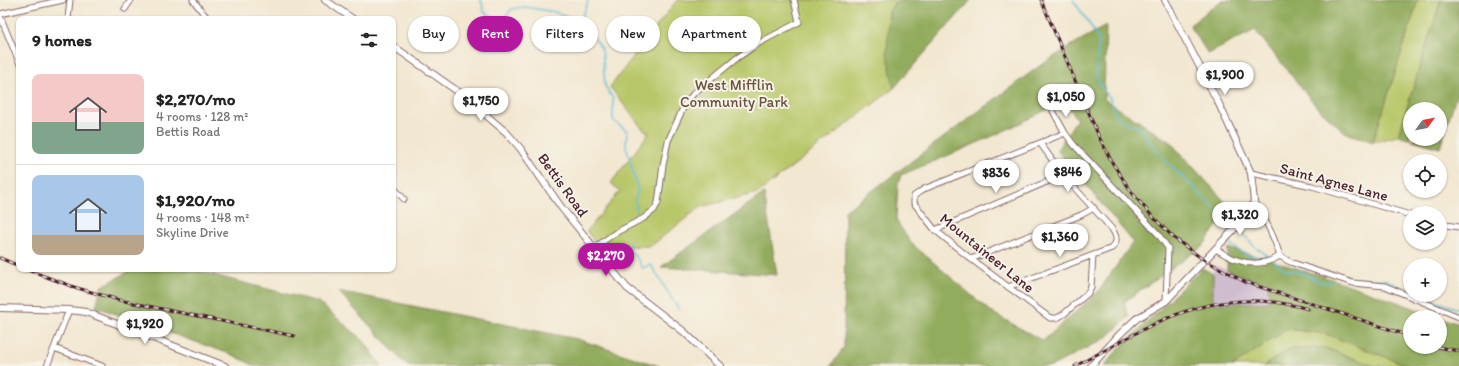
<!DOCTYPE html>
<html lang="en">
<head>
<meta charset="utf-8">
<style>
  body { margin:0; font-family:Itim,sans-serif; background:#f6f6f6; color:#222; height:100vh; display:flex; flex-direction:column; font-size:15px; white-space:nowrap }
  * { box-sizing:border-box; margin:0 }
  p { font-size:13px; color:#767676 }
  .icon { flex:none; width:22px; height:22px; fill:none; stroke:currentColor; stroke-width:2; stroke-linecap:round; stroke-linejoin:round }
  .map { position:relative; flex:1; overflow:hidden }
  .drawer { position:absolute; left:16px; top:16px; width:380px; height:256px; display:flex; flex-direction:column; background:#fff; border-radius:8px; box-shadow:0 1px 3px #0004 }
  .drawer>* { flex:none }
  .top-card { position:absolute; left:408px; top:16px; width:380px; height:36px; display:flex; gap:8px }
  .needle { width:26px; rotate:57deg }
  .controls { position:absolute; left:1403px; top:102px; display:grid; gap:8px }
  .controls a { display:grid; place-items:center; width:44px; height:44px; border-radius:50%; background:#fff; box-shadow:0 1px 3px #0004; font-size:20px }
  .price { position:absolute; translate:-50% -34px; padding:0 9px; border-radius:14px; background:#fff; color:#222; font-size:13px; line-height:26px; filter:drop-shadow(0 1px 2px #0008) }
  .price::after { content:''; position:absolute; left:50%; top:24px; width:12px; height:9px; margin-left:-6px; background:inherit; clip-path:polygon(0 0,100% 0,50% 100%) }
  .price.on { background:#b5179e; color:#fff }
  ul { padding:0; list-style:none }
  li { display:flex; align-items:center; gap:12px; height:100px; padding:0 16px }
  li+li { border-top:1px solid #e0e0e0 }
  li span { display:grid; place-items:center; flex:none; width:112px; height:80px; border-radius:8px; color:#555 }
  li>.icon { margin-inline-start:auto }
  span .icon { width:48px; height:48px; fill:#fffc; stroke-width:1 }
  li b { font-size:17px }
  h2 { display:flex; justify-content:space-between; align-items:center; height:48px; padding:0 16px; font-size:17px }
  .tag { padding:0 14px; border-radius:18px; background:#fff; box-shadow:0 1px 3px #0004; font-size:14px; line-height:36px }
  .tag.on { background:#b5179e; color:#fff }
  .map>svg:first-child { display:block }
</style>
</head>
<body>
<div class="map">
<svg width="1459" height="366" viewBox="0 0 1459 366">
  <rect width="100%" height="100%" fill="#f7f3e8"/>
  <filter id="ink" filterUnits="userSpaceOnUse"><feTurbulence type="fractalNoise" baseFrequency=".025" numOctaves="2"/><feDisplacementMap in="SourceGraphic" scale="8" xChannelSelector="R" yChannelSelector="G"/><feConvolveMatrix kernelMatrix="1 2 1 2 8 2 1 2 1" color-interpolation-filters="sRGB"/></filter>
  <filter id="wash" filterUnits="userSpaceOnUse"><feTurbulence type="fractalNoise" baseFrequency=".012" numOctaves="4" result="noise"/><feDisplacementMap in="SourceGraphic" scale="16" xChannelSelector="R" yChannelSelector="G"/><feGaussianBlur stdDeviation="0.9" result="paint"/><feColorMatrix in="noise" values="0 0 0 0 0 0 0 0 0 0 0 0 0 0 0 0 0 1.4 0 .05"/><feComposite in="paint" operator="in"/></filter>
  <g filter="url(#wash)">
    <rect width="100%" height="100%" fill="#f2e7d0"/>
    <path fill="#cfbdcf" d="M1213 265 1268 285 1269 302 1213 304Z"/>
    <path fill="#b8c769" stroke="#81734a" d="M677 0H894V88L758 193 700 207 651 246 598 247 587 231 620 191 611 183 649 133 642 128 610 87Z
      M1418 0H1441L1398 136 1373 142Z
      M1287 329 1326 334 1409 366H1375L1325 348 1289 349 1264 366H1232Z"/>
    <path fill="#92ac5d" stroke="#6e6644" fill-rule="evenodd" d="M897 0H971L894 88 887 53 889 11Z
      M1222 0H1418L1373 142 1346 133 1316 106 1255 30 1208 54 1190 25Z
      M1441 0H1459V87L1440 148 1398 136ZM1410 109H1440V139H1410Z
      M1106 26 1104 99 1170 142 1230 207 1203 246 1124 302 1129 317 1106 338 1052 366H831L844 347 845 211 1038 67 1077 42ZM1064 100 1077 119 1057 150 1133 242 1098 292 1043 341 991 312 911 243 896 220 898 184 901 175C956 152 1012 130 1064 100Z
      M764 193 777 275 661 267Z
      M1228 248C1275 262 1323 275 1369 292 1392 300 1415 309 1439 317H1410V347H1440V317L1459 324V366H1409L1326 334 1287 329 1233 366H1104L1116 352 1202 268 1213 274V304L1269 302 1268 285 1227 270Z
      M133 269H190L318 302 363 340 382 366H255L233 355 96 307 101 287Z
      M338 291 577 339 659 366H407Z
      M1325 348 1375 366H1264L1289 349Z"/>
    <g fill="none" stroke-linecap="round" stroke-linejoin="round">
      <path stroke="#58bdd7" stroke-width="1.5" d="M481 0 484 12 501 21 512 9 525 7 555 12 585 25 602 49 605 86 613 99V120L627 131 626 146 638 191 635 199 637 213
        M1073 0 1087 20 1099 40 1096 74 1100 86 1110 98 1115 114 1122 121 1138 127 1162 157 1220 214 1233 223
        M584 24 582 16 588 2 587 0
        M1239 229 1253 245 1271 259
        M630 241V252L636 256 642 268 650 265H651L679 310
        M1225 242H1228C1243 255 1249 258 1269 257
        M1274 261 1285 270 1300 272 1320 282H1332
        M1348 279 1387 280 1410 292
        M1415 295 1459 309"/>
    </g>
  </g>
  <g filter="url(#ink)">
    <g fill="none" stroke-linecap="round" stroke-linejoin="round">
      <g stroke="#856565" stroke-width="7">
        <path id="minor" d="M193 0 208 19
          M125 9 131 0
          M0 14 63 0
          M0 16 19 62
          M68 19 70 0
          M1053 111 1065 133
          M1251 173 1312 186 1410 215
          M393 187 404 199
          M1254 202C1266 220 1274 236 1280 256L1290 262 1353 283 1385 286 1459 317
          M1440 224 1459 227
          M935 230 1063 175
          M594 248 615 233 644 218 654 210 658 203 663 165 668 141 685 104 694 93 737 58 759 43 799 22 794 0
          M1216 249C1236 263 1258 269 1280 256
          M1093 255 1091 287 1088 293 1064 314 1057 318H1050L971 259 935 230 914 203V196L924 189 1065 133 1074 145 1158 234 1168 248 1166 301
          M971 259 1081 215 1094 208
          M1008 287 1112 248C1118 241 1117 237 1112 229L1063 175 1040 143
          M54 348 102 366
          M47 366 69 310"/>
      </g>
      <g stroke="#856565" stroke-width="8">
        <path id="tertiary" d="M325 0 353 19
          M393 46 460 93 507 133 520 148 561 207 627 288 683 331 720 366
          M0 308 69 310 86 312 225 366
          M1091 366 1120 334 1136 319 1166 301 1239 224 1254 202 1251 173 1219 104 1165 0"/>
      </g>
      <use href="#minor" stroke="#fff" stroke-width="5"/>
      <use href="#tertiary" stroke="#fff" stroke-width="6"/>
      <g stroke="#4a1f2b" stroke-width="3">
        <path id="rail" d="M1041 0 1099 137 1113 164 1133 194 1151 215 1174 238 1201 258 1245 282 1410 336
          M0 258 19 266
          M25 269 74 287 119 300 294 336
          M1438 347 1459 351
          M1075 366C1099 354 1122 340 1146 328 1198 301 1252 293 1308 309"/>
      </g>
      <use href="#rail" stroke="#f7f3e8" stroke-width="1.5" stroke-dasharray="4.5" stroke-linecap="butt"/>
    </g>
  </g>
  <g text-anchor="middle" stroke-width="4" stroke-linejoin="round" paint-order="stroke">
    <g font-size="15" fill="#6b513e" stroke="#f7f3e8">
      <text x="734" y="90">West Mifflin<tspan x="734" dy="17">Community Park</tspan></text>
    </g>
    <g font-size="15" fill="#4a1f2b" stroke="#f7f3e8">
      <text transform="translate(1334 182) rotate(15)" y="5">Saint Agnes Lane</text>
      <text transform="translate(563 185) rotate(54)" y="5">Bettis Road</text>
      <text transform="translate(987 253) rotate(39)" y="5">Mountaineer Lane</text>
    </g>
  </g>
</svg>
<div class="controls">
<a><svg class="needle" viewBox="-14 -14 28 28"><path d="M0-13l5 13h-10z" fill="#e53935"/><path d="M0 13l5-13h-10z" fill="#767676"/></svg></a>
<a><svg class="icon" aria-label="locate" viewBox="0 0 24 24"><circle cx="12" cy="12" r="6"/><path d="M12 2v4M12 18v4M2 12h4M18 12h4"/></svg></a>
<a><svg class="icon" aria-label="layers" viewBox="0 0 24 24"><path d="M12 4l9 5-9 5-9-5zM3 14l9 5 9-5"/></svg></a>
<a>+</a>
<a>−</a>
</div>
<b class="price" style="left:1225px;top:96px">$1,900</b>
<b class="price" style="left:1066px;top:118px">$1,050</b>
<b class="price" style="left:481px;top:122px">$1,750</b>
<b class="price" style="left:1068px;top:193px">$846</b>
<b class="price" style="left:996px;top:194px">$836</b>
<b class="price" style="left:1240px;top:236px">$1,320</b>
<b class="price" style="left:1060px;top:258px">$1,360</b>
<b class="price on" style="left:606px;top:277px">$2,270</b>
<b class="price" style="left:145px;top:345px">$1,920</b>
<div class="top-card">
<a class="tag">Buy</a>
<a class="tag on">Rent</a>
<a class="tag">Filters</a>
<a class="tag">New</a>
<a class="tag">Apartment</a>
</div>
<section class="drawer">
<h2>9 homes<svg class="icon" aria-label="filters" viewBox="0 0 24 24"><path d="M4 7h16M4 17h16"/><circle cx="9" cy="7" r="2"/><circle cx="15" cy="17" r="2"/></svg></h2>
<ul>
<li><span style="background:linear-gradient(#f6c9c9 60%,#7fa58c 0)"><svg class="icon" aria-label="home" viewBox="0 0 24 24"><path d="M3 11l9-7 9 7M6 9v11h12V9"/></svg></span><div><b>$2,270/mo</b><p>4 rooms · 128 m²</p><p>Bettis Road</p></div></li>
<li><span style="background:linear-gradient(#a9c7e8 75%,#b9a48a 0)"><svg class="icon" aria-label="home" viewBox="0 0 24 24"><path d="M3 11l9-7 9 7M6 9v11h12V9"/></svg></span><div><b>$1,920/mo</b><p>4 rooms · 148 m²</p><p>Skyline Drive</p></div></li>
</ul>
</section>
</div>
</body>
</html>
